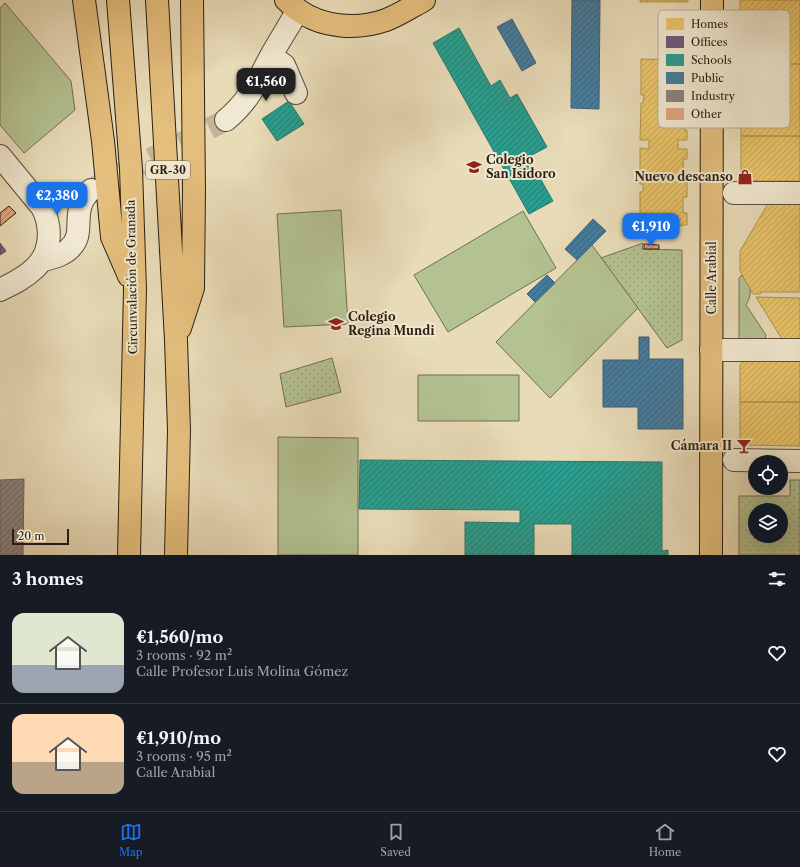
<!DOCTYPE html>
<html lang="en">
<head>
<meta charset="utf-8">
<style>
  body { margin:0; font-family:"Libre Caslon Text",serif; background:#242831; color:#f1f3f6; height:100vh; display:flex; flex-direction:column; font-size:15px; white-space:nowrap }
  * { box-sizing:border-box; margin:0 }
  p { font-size:13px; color:#9ea1a6 }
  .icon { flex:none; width:22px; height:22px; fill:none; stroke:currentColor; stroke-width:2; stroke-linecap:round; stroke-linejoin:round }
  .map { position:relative; height:555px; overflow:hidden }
  .side { display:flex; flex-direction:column; background:#171b24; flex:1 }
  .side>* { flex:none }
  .fabs { position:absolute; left:748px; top:455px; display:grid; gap:8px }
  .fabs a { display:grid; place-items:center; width:40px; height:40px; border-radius:50%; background:#171b24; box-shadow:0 4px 16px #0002; font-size:20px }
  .scale { position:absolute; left:12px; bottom:10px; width:57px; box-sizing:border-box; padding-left:4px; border:2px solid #2b1d13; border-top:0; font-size:11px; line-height:14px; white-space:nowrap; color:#2b1d13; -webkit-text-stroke:3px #f0e8d0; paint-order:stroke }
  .price { position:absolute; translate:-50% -34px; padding:0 9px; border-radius:8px; background:#1a73e8; color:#fff; font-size:13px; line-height:26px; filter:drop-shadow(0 1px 2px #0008) }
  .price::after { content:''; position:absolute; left:50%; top:24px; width:12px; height:9px; margin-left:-6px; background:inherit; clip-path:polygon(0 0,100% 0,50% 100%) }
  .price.active { background:#222; color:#fff }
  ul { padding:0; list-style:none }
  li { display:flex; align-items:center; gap:12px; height:100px; padding:0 12px }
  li+li { border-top:1px solid #363941 }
  li span { display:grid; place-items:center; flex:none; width:112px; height:80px; border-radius:12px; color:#555 }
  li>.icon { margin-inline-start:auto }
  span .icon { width:48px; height:48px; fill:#fffc; stroke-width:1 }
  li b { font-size:17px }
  h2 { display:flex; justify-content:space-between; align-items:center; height:48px; padding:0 12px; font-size:17px }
  .dock { display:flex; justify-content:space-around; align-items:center; height:56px; border-top:1px solid #363941; background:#171b24; font-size:11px; color:#9ea1a6 }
  .dock a { display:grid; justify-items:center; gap:2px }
  .dock .active { color:#1a73e8 }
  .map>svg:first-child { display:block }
</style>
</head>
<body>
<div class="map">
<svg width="800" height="555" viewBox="0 0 800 555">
  <defs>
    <pattern id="grass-dots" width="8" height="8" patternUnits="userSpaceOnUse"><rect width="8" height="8" fill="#b4c190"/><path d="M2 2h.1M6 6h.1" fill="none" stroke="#9ba57b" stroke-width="1.8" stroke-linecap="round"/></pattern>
    <pattern id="homes-hatch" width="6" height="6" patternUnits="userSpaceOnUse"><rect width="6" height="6" fill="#e9c46a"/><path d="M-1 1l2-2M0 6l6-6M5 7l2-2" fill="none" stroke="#c8a85b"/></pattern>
    <pattern id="offices-hatch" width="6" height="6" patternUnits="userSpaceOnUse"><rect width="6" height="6" fill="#6d597a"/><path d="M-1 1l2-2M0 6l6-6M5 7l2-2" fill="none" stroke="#82728a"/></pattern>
    <pattern id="schools-hatch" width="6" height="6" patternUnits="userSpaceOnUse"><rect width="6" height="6" fill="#2a9d8f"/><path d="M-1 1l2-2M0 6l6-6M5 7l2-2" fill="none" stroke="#247f74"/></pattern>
    <pattern id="public-hatch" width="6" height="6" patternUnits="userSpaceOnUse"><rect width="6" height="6" fill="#457b9d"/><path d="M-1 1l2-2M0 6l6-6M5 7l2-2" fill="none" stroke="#3a647f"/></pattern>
    <pattern id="industry-hatch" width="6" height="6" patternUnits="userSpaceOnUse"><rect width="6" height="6" fill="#8a817c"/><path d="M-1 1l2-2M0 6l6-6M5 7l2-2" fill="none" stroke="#716964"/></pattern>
    <pattern id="building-hatch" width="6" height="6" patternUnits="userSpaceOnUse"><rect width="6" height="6" fill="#e2a37e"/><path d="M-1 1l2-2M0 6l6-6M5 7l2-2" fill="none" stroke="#b78466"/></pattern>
  </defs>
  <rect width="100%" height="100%" fill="#e8dbb7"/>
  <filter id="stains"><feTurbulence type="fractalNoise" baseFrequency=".005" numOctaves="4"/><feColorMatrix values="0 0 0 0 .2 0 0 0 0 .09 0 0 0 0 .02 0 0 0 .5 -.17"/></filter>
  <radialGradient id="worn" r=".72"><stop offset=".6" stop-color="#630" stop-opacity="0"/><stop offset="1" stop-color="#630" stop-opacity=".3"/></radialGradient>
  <path fill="url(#grass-dots)" stroke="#706f52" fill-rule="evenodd" d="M643 243 642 249 682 250V340L667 348 601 258Z
    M332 358 341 392 286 407 280 374Z
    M790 480H800V555H739V496H790ZM755 510H781V536H755Z"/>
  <path fill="#b4c190" stroke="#706f52" d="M5 3 71 81 75 110 24 153 0 125V8Z
    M341 210 348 324 284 327 277 214Z
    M523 211 556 268 448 332 414 275Z
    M592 245 638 308 550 398 496 342Z
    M742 275C750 288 754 290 746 305L766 335 765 339 754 345H739V278Z
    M418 375H519V421H418Z
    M278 437 358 438V555H278Z"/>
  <path fill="url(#homes-hatch)" stroke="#b09250" d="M640 0H688V2H640Z
    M740 0H800V64H740Z
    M641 59 687 60V71H684V92H687V108H684V130H687V140H678V149H687V159H683L684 182H687V197H683V213H687V225H683L660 234H640V192H643V184H640V148L649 149V140H640L641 103H643L644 95H641Z
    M740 64H800V136H741Z
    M741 136H800V181H741Z
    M769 202H800V292H760L761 294H753L740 271V251Z
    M756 297 800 298V344H785Z
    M800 356V402H740V365L746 357Z
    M740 402H800V446L740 445Z"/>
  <path fill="url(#offices-hatch)" stroke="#59475b" d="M0 243 6 251 0 255Z"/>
  <path fill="url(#schools-hatch)" stroke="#2a776a" d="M459 28 491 86 500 80 510 98 517 94 547 147 528 157 553 201 529 214 433 43Z
    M289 101 304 124 277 141 262 119Z
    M360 460 662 462V551L668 550V555H572V524H534V555H465V522L520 523V510L359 509Z"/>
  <path fill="url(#public-hatch)" stroke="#3d5f74" d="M572 0H600L599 109 571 108Z
    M512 19 536 63 522 71 497 27Z
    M593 219 606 231 577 260 565 249Z
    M547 275 555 283 535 302 527 294Z
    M639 337H649V359H683V429H638V407H603V360H639Z"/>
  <path fill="url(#industry-hatch)" stroke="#6e635c" d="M24 479 23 555H0V480Z"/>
  <path fill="url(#building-hatch)" stroke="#2b1d13" d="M9 206 16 213 0 226V213Z
    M644 244 659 245V249H644Z"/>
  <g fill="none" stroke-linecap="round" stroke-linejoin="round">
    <path stroke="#c2b596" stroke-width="22" stroke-dasharray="22 11" stroke-linecap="butt" d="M92 189 226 120"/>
    <g stroke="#5a4c3c" stroke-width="24">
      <path id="minor" d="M271 56 284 65 296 93
        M226 120C249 101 257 82 271 56 279 41 289 26 298 10
        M0 156 42 207C52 226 52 252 35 268 25 278 12 284 0 290
        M734 193H800
        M41 261C50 258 62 256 69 249 88 233 68 211 91 190
        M711 350H800
        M734 460 800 461"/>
    </g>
    <g stroke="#2b1d13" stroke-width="24">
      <path id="major" d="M286 0C290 3 293 7 298 10 323 28 358 30 386 20 399 15 411 7 424 0
        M711 555 712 0"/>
    </g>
    <g stroke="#2b1d13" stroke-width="24">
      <path id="highway" d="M84 0 103 141 112 237 129 276
        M118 0 131 169 135 289 129 555
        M157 0 176 340 179 430 176 555
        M180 328 193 288 194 189 192 0"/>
    </g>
    <use href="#minor" stroke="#f0e8d0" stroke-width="22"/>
    <use href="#major" stroke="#e4be7c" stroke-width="22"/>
    <use href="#highway" stroke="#e4be7c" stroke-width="22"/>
  </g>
  <defs>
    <g id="school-bare" transform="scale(1.2)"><path d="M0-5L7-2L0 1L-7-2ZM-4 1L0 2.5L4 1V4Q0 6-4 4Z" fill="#8f2418" stroke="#f0e8d0" stroke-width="2.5" paint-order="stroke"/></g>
    <g id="shop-bare" transform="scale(1.2)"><path d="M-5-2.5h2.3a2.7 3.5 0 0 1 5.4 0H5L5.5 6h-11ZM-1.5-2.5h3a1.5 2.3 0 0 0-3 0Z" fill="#8f2418" stroke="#f0e8d0" stroke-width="2.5" paint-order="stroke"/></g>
    <g id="bar-bare" transform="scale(1.2)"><path d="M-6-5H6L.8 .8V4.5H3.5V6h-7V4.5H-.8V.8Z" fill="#8f2418" stroke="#f0e8d0" stroke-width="2.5" paint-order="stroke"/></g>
  </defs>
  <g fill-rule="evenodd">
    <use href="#school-bare" x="474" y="167"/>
    <use href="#shop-bare" x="745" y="177"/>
    <use href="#school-bare" x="336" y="324"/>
    <use href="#bar-bare" x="744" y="446"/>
  </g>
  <g text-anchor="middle" stroke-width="4" stroke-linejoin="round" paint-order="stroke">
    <rect fill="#f0e8d0" stroke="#665a4c" stroke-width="1" x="146" y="161" width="44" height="18" rx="3"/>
    <g font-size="11" font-weight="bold" fill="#2b1d13">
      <text x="168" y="174">GR-30</text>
    </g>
    <g font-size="12" font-weight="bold" fill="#2b1d13" stroke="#f0e8d0" text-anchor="start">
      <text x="486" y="164">Colegio<tspan x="486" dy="14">San Isidoro</tspan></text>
      <text x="733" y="181" text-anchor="end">Nuevo descanso</text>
      <text x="348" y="321">Colegio<tspan x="348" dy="14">Regina Mundi</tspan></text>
      <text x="732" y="450" text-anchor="end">Cámara II</text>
    </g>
    <g font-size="12" fill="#2b1d13" stroke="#f0e8d0">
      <text transform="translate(132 277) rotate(-91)" y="4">Circunvalación de Granada</text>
      <text transform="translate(712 278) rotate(-90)" y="4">Calle Arabial</text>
    </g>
  </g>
  <rect x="658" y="10" width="132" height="118" rx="6" fill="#f0e8d0" stroke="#b5ab97" stroke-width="1"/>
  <rect x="666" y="18" width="18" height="12" fill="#e9c46a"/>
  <rect x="666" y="36" width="18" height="12" fill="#6d597a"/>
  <rect x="666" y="54" width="18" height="12" fill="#2a9d8f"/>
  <rect x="666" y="72" width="18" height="12" fill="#457b9d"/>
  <rect x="666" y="90" width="18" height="12" fill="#8a817c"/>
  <rect x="666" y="108" width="18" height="12" fill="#e2a37e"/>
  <g font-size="11" fill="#2b1d13">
    <text x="691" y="28">Homes</text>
    <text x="691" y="46">Offices</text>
    <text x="691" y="64">Schools</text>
    <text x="691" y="82">Public</text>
    <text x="691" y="100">Industry</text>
    <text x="691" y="118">Other</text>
  </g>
  <rect width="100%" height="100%" filter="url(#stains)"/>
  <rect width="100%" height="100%" fill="url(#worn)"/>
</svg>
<div class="fabs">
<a><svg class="icon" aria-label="locate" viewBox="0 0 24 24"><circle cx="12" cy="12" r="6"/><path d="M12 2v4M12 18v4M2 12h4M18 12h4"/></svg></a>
<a><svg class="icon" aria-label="layers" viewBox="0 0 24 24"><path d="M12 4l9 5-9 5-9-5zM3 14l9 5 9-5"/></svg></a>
</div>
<div class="scale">20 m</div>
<b class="price active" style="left:266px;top:102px">€1,560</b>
<b class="price" style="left:57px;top:216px">€2,380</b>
<b class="price" style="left:651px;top:247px">€1,910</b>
</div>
<section class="side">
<h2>3 homes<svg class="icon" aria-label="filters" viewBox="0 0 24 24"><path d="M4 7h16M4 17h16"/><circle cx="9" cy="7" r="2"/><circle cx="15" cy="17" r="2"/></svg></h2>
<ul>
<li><span style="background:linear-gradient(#dfe7d0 65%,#9aa5b1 0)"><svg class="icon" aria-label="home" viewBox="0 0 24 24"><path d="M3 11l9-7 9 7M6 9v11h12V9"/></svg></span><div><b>€1,560/mo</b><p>3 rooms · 92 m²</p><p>Calle Profesor Luis Molina Gómez</p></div><svg class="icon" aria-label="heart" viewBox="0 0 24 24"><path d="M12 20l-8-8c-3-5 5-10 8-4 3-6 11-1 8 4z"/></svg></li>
<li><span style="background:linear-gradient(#ffd9b3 60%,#b9a48a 0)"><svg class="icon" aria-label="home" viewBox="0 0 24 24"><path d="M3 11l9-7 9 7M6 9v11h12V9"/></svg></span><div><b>€1,910/mo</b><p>3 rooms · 95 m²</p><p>Calle Arabial</p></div><svg class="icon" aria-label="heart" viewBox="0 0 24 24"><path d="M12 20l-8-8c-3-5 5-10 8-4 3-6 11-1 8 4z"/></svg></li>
</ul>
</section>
<nav class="dock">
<a class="active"><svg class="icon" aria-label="map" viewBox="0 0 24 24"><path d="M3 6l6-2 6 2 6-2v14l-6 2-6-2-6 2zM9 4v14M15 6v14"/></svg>Map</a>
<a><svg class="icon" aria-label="saved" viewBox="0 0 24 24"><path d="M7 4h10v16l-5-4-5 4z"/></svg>Saved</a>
<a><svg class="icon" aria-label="home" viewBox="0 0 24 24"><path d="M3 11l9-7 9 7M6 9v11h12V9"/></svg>Home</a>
</nav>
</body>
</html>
